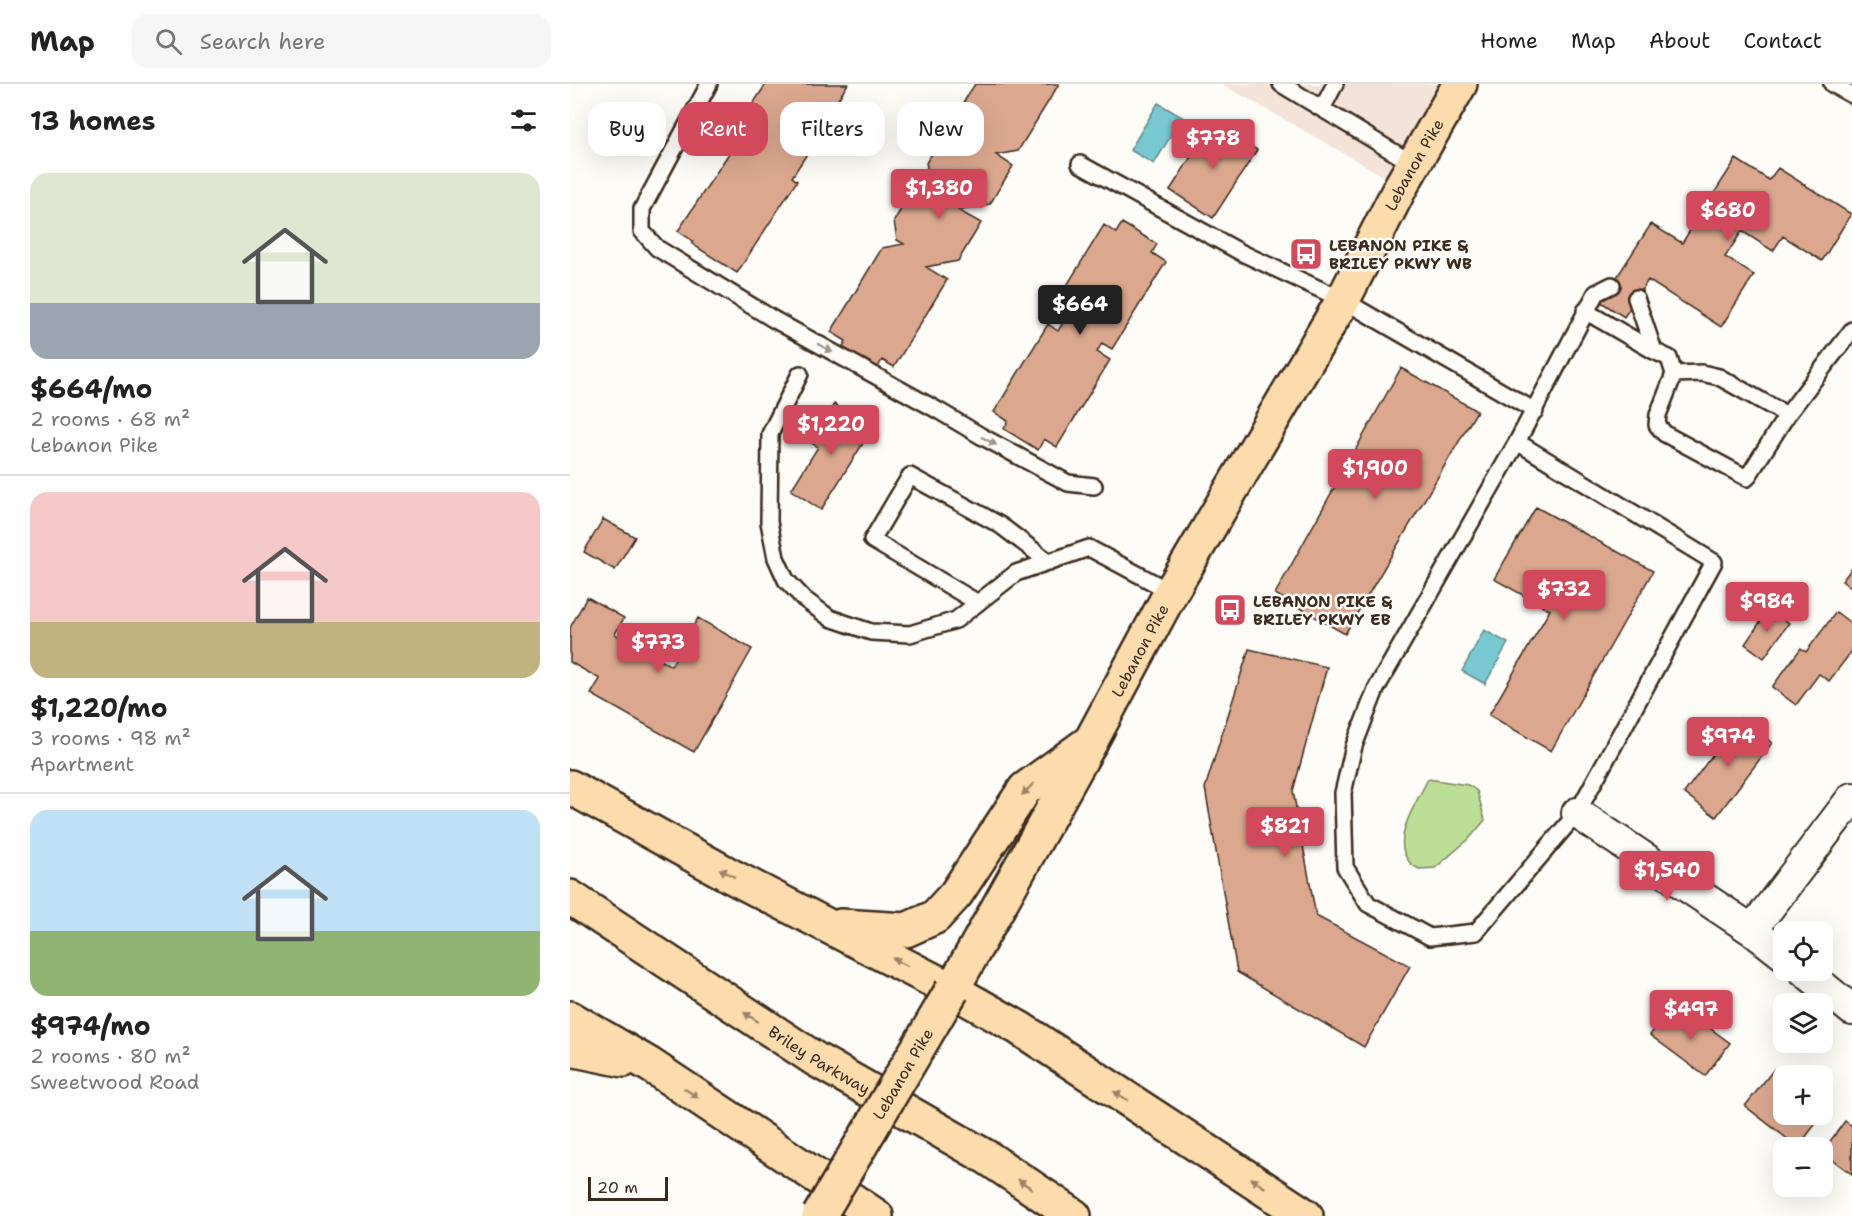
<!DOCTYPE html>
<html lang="en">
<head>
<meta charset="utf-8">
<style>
  body { margin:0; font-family:"Shantell Sans",sans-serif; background:#f6f6f6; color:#222; height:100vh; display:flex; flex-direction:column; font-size:22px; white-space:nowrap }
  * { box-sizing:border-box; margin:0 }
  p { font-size:20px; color:#767676 }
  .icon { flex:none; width:33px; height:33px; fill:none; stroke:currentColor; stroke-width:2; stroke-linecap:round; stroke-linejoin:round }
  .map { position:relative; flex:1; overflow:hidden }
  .side { display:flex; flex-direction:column; background:#fff; width:570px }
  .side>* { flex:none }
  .top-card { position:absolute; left:18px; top:18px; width:570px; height:54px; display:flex; gap:12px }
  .controls { position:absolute; left:1203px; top:837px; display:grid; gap:12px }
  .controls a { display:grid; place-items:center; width:60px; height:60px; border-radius:12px; background:#fff; box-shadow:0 6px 24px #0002; font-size:30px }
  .scale { position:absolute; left:18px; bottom:15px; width:80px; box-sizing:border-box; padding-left:6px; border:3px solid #3b2a1e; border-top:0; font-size:16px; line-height:21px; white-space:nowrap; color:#3b2a1e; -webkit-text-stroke:4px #fdfcf7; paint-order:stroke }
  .price { position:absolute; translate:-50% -51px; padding:0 14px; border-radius:6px; background:#d1495b; color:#fff; font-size:20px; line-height:39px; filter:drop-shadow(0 2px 3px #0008) }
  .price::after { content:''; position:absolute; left:50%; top:36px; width:18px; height:14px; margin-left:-9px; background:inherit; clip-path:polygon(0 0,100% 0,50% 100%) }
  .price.on { background:#222; color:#fff }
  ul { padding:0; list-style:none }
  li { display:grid; align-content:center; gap:12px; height:318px; padding:0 30px }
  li+li { border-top:2px solid #e0e0e0 }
  li span { display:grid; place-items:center; height:186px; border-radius:18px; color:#555 }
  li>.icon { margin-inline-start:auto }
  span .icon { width:108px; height:108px; fill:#fffc; stroke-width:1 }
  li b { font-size:26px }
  h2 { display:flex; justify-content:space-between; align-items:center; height:72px; padding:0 30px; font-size:26px }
  .chip { padding:0 21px; border-radius:18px; background:#fff; box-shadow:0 6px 24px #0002; font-size:21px; line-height:54px }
  .chip.on { background:#d1495b; color:#fff }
  header { display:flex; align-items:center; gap:36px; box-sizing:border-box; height:84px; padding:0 30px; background:#fff; border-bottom:2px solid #e0e0e0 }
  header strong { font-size:28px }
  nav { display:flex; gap:33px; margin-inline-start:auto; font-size:21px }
  .search { width:420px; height:54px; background:#f6f6f6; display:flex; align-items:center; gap:15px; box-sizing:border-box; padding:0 21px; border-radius:18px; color:#767676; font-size:22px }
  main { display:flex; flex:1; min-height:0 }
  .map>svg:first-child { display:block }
</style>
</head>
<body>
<header>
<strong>Map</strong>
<div class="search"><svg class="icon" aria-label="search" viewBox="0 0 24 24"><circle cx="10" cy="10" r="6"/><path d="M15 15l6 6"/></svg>Search here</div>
<nav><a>Home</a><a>Map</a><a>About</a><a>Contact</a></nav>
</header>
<main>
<section class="side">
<h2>13 homes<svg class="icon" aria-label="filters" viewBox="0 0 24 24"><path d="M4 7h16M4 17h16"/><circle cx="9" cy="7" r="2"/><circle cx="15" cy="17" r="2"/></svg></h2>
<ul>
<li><span style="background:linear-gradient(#dfe7d0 70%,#9aa5b1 0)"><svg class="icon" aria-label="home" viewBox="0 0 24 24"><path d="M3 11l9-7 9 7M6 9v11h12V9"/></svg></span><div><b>$664/mo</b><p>2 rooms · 68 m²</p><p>Lebanon Pike</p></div></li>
<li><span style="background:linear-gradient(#f6c9c9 70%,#c2b280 0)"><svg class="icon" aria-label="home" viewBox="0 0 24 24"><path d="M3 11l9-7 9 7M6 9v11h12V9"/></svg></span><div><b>$1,220/mo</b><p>3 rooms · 98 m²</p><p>Apartment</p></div></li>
<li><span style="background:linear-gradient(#bfe0f5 65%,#8fb573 0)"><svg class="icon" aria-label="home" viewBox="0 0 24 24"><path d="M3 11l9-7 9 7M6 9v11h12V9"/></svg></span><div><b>$974/mo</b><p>2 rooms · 80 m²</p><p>Sweetwood Road</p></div></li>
</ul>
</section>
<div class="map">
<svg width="1282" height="1132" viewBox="0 0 1282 1132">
  <rect width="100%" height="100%" fill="#fdfcf7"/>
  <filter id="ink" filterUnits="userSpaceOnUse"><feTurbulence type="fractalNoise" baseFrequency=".0167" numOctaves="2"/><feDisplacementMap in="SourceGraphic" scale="12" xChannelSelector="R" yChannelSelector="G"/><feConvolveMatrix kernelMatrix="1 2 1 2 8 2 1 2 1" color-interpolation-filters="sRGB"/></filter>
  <g filter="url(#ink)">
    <path fill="#f3e3d8" d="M652 0H890L831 102Z"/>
    <path fill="#bcdf98" stroke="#7c845b" stroke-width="1.5" d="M858 695 898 701 907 707 915 736 899 755 865 784 849 785C845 783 840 780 838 776 821 754 848 716 858 695Z"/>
    <path fill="#78c9d1" stroke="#608989" stroke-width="1.5" d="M588 19 612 33 584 80 560 66Z
      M914 546 938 559 915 600 892 587Z"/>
    <path fill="#dba88f" stroke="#3b2a1e" stroke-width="1.5" d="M196 0H278L254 37 257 39 222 93 227 97 167 189 122 160 123 157 108 147 167 57 166 56 177 38 173 35Z
      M405 0H489L448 67 426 71 443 82 420 120 388 126 411 139 388 177 356 183 377 196 324 283 312 276 306 287 271 265 276 257 261 248 312 164 334 160 327 156 324 137 345 101 363 112 356 79 378 44 396 55 394 42 383 35Z
      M643 38 687 66 643 134 600 106Z
      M1166 75 1199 96 1208 84 1281 130 1252 177 1213 152 1203 167 1172 147 1155 173 1184 191 1151 243 1078 196 1054 233 1031 218 1081 140 1112 159Z
      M552 139 587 160 582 169 596 178 542 265 532 259 527 268 540 276 487 363 474 355 468 366 434 345 438 337 424 328 478 240 488 247 494 237 480 229 534 141 546 149Z
      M831 284 907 327 775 550 705 510Z
      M264 320 302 345 251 426 221 406 248 363 240 358Z
      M966 423 1083 487 981 667 919 631 980 526 924 495Z
      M33 435 65 453 45 486 14 468Z
      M1282 484V504L1272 497Z
      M17 513 54 534 45 550 101 582 128 534 182 565 124 668 21 610 30 595 0 578V544Z
      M1199 525 1219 539 1194 574 1175 560Z
      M1266 528 1282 540V567L1259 597 1249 590 1226 621 1202 603 1231 564 1236 568Z
      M679 565 757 583 723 707 746 832 840 882 794 963 667 888 635 704Z
      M1170 634 1202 659 1146 733 1114 709Z
      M1101 924 1118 936 1122 931 1160 959 1135 992 1080 951Z
      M1204 985 1214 992V1030H1247L1251 1033 1228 1063 1175 1022Z
      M1275 1037 1282 1042V1090L1252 1068Z"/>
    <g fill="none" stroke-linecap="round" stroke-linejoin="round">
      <g stroke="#3b2a1e" stroke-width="20">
        <path id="service" d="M139 0 72 125V147L87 164 203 235 369 327 411 352 498 399 524 402
          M711 0 845 81
          M1262 0 1282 11
          M752 25 765 0
          M510 80 672 169 773 216 965 327
          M1066 214 1084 267 1099 274 1104 290 1088 331 1087 341 1095 350 1177 394 1217 331 1149 293 1132 289 1104 290
          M1015 227 1084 267
          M230 290 200 350 199 438 206 474 216 496 234 515 260 534 301 548 340 550 386 536 446 489 519 464 601 508
          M1217 331 1282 246
          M947 358 1144 478 1007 729 906 848 860 853 798 820 775 783 773 709 784 662 806 605 947 358 1026 209 1042 201
          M408 519 302 456 340 392 430 441 479 478"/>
      </g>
      <g stroke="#3b2a1e" stroke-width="34">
        <path id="minor" d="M1007 729 1182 846 1214 871
          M1182 846 1282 714
          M1233 886 1282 926"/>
      </g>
      <g stroke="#3b2a1e" stroke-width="38">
        <g id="primary">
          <path id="s1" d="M382 906 521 657 601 508 773 216 831 102 890 0"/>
        </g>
      </g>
      <g stroke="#3b2a1e" stroke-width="38">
        <g id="motorway">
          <path d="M0 703 161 792 382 906 449 944 736 1132"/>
          <path id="s2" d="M0 813 245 975 418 1074 504 1132"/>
          <path d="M271 842 336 846 365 833 386 810 455 705 521 657"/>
          <path d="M0 934 80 981 306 1132"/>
          <path d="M0 965 54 976"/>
        </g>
      </g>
      <use href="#service" stroke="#fdfcf7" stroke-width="15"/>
      <use href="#minor" stroke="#fdfcf7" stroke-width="30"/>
      <use href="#primary" stroke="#fcdcac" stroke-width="33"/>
      <use href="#motorway" stroke="#fcdcac" stroke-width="33"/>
      <g stroke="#3b2a1e" stroke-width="38" stroke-linecap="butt">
        <g id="primary-bridge">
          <path id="s3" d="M249 1132 382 906"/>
        </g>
      </g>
      <use href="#primary-bridge" stroke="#fcdcac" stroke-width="33"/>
    </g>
    <defs><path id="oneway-solid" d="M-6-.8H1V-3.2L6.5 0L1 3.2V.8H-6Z" transform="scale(1.5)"/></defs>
    <g fill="#9c938a">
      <use href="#oneway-solid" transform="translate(255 264) rotate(29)"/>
      <use href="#oneway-solid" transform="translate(419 357) rotate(28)"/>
    </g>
    <g fill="#9c8365">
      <use href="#oneway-solid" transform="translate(458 705) rotate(135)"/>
      <use href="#oneway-solid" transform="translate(157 789) rotate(-152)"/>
      <use href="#oneway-solid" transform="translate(330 878) rotate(-152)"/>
      <use href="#oneway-solid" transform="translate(181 933) rotate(-147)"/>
      <use href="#oneway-solid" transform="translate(121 1009) rotate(34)"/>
      <use href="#oneway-solid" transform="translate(551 1012) rotate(-148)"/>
      <use href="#oneway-solid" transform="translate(688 1099) rotate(-146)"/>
      <use href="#oneway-solid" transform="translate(455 1100) rotate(-146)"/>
    </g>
  </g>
  <defs>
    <g id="bus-square" transform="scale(1.725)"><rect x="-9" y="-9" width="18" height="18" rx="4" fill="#d1495b" stroke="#fdfcf7"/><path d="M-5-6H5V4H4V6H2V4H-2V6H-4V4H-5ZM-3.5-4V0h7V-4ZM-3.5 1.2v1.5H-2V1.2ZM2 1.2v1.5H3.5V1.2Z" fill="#fff"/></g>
  </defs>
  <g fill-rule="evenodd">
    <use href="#bus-square" x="736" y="170"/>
    <use href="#bus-square" x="660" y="526"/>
  </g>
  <g text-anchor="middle" stroke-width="5" stroke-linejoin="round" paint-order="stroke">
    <g font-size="16" fill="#3b2a1e" stroke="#fdfcf7">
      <text dy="6" stroke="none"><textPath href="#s1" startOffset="946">Lebanon Pike</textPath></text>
      <text dy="6" stroke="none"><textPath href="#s1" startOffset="388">Lebanon Pike</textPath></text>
      <text dy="6" stroke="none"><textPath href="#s2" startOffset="298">Briley Parkway</textPath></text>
      <text dy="6" stroke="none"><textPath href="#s3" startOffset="165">Lebanon Pike</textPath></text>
    </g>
    <g font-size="16" font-weight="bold" fill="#3b2a1e" stroke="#fdfcf7" text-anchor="start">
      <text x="759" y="167">LEBANON PIKE &amp;<tspan x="759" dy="18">BRILEY PKWY WB</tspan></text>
      <text x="683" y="523">LEBANON PIKE &amp;<tspan x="683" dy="18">BRILEY PKWY EB</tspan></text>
    </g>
  </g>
</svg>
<div class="controls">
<a><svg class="icon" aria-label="locate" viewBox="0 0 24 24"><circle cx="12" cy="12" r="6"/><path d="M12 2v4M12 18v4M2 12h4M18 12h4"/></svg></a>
<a><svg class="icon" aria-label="layers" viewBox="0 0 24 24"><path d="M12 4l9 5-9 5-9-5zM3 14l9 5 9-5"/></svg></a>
<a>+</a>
<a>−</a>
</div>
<div class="scale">20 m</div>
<b class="price" style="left:643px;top:86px">$778</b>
<b class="price" style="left:369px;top:136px">$1,380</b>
<b class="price" style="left:1158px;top:158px">$680</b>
<b class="price on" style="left:510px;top:252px">$664</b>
<b class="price" style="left:261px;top:372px">$1,220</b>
<b class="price" style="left:805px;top:416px">$1,900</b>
<b class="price" style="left:994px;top:537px">$732</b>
<b class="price" style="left:1197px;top:549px">$984</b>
<b class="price" style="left:88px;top:590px">$773</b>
<b class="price" style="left:1158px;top:684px">$974</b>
<b class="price" style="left:715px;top:774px">$821</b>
<b class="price" style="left:1097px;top:818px">$1,540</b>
<b class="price" style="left:1121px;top:957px">$497</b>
<div class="top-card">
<a class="chip">Buy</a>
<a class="chip on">Rent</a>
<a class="chip">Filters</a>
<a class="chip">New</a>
</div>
</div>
</main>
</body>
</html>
